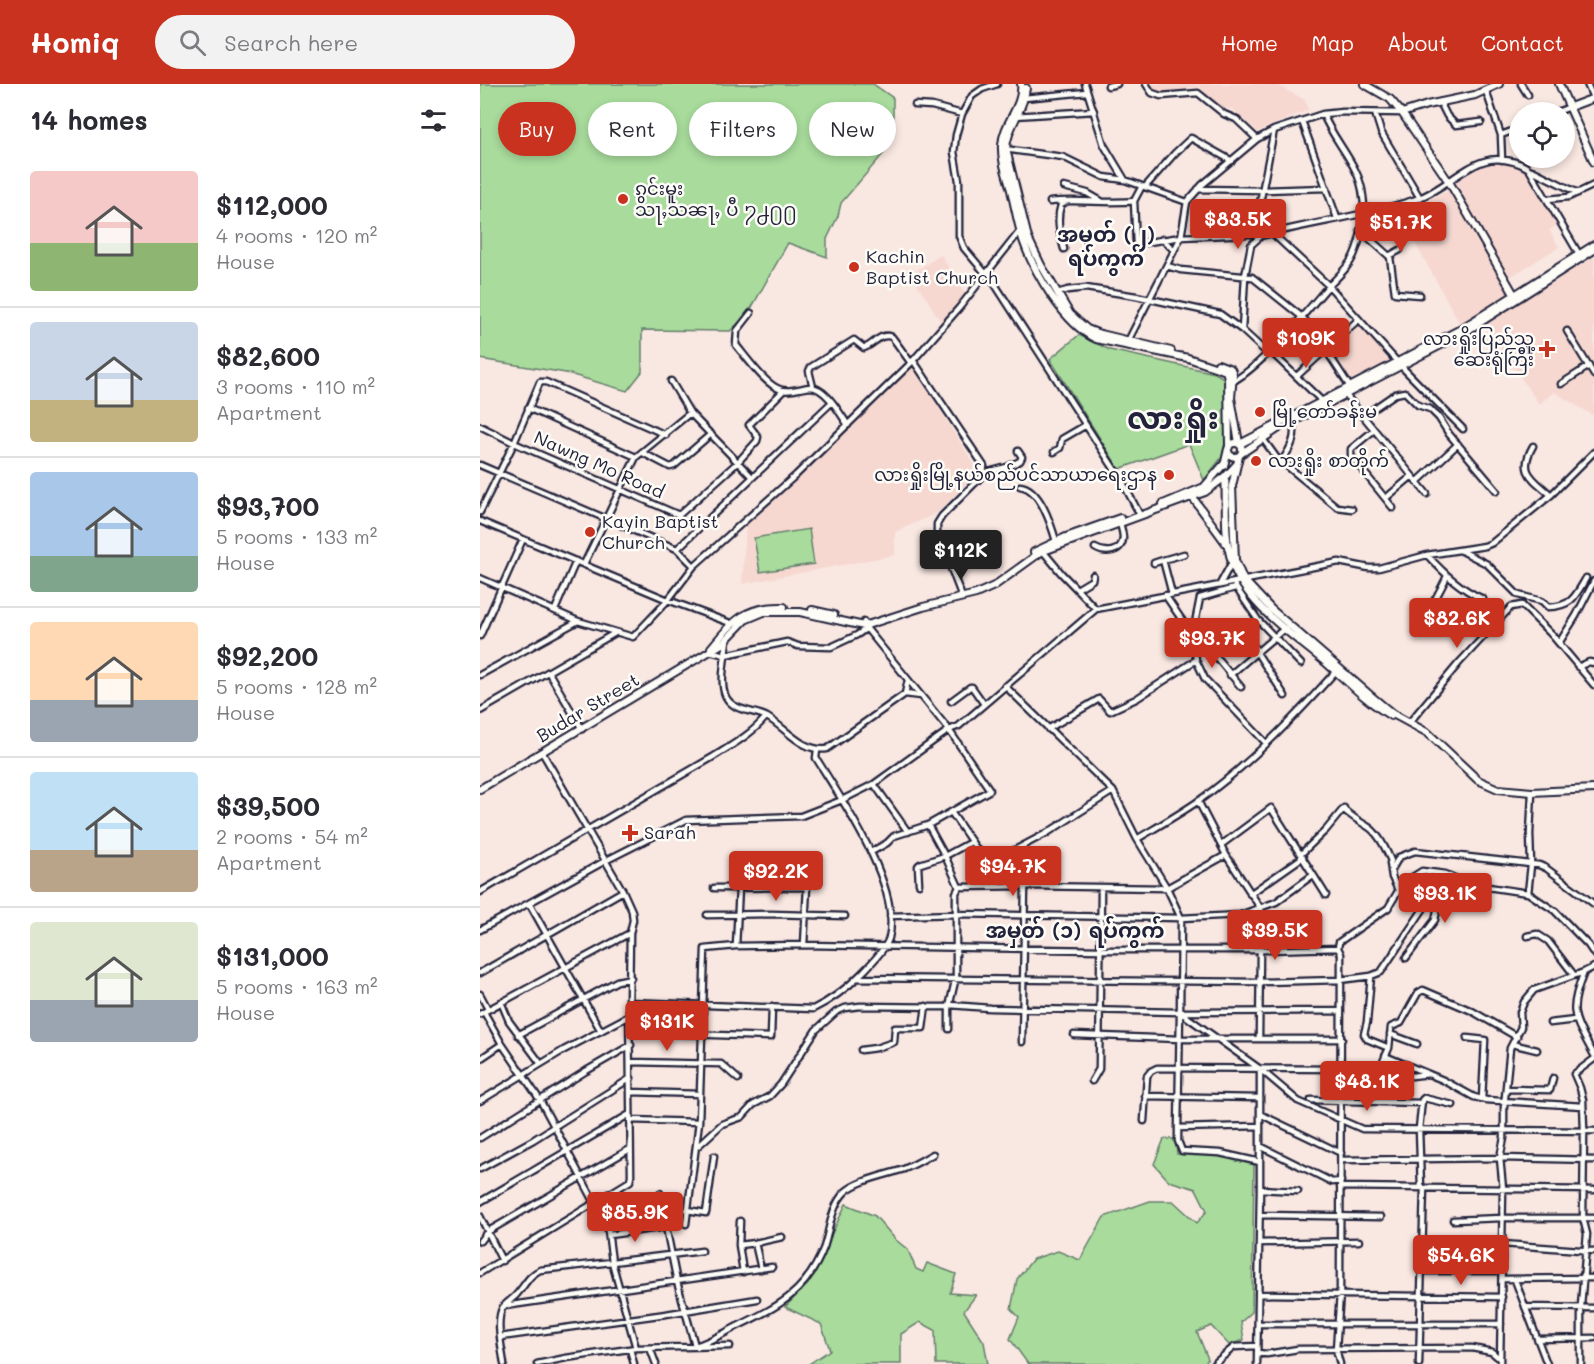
<!DOCTYPE html>
<html lang="en">
<head>
<meta charset="utf-8">
<style>
  body { margin:0; font-family:Mali,"Noto Sans Myanmar",sans-serif; background:#f2f2f3; color:#2b2b33; height:100vh; display:flex; flex-direction:column; font-size:22px; white-space:nowrap }
  * { box-sizing:border-box; margin:0 }
  p { font-size:20px; color:#7c7c81 }
  .icon { flex:none; width:33px; height:33px; fill:none; stroke:currentColor; stroke-width:2; stroke-linecap:round; stroke-linejoin:round }
  .map { position:relative; flex:1; overflow:hidden }
  .sheet { display:flex; flex-direction:column; background:#fff; width:480px }
  .sheet>* { flex:none }
  .banner { position:absolute; left:18px; top:18px; width:570px; height:54px; display:flex; gap:12px }
  .controls { position:absolute; left:1029px; top:18px; display:grid; gap:12px }
  .controls a { display:grid; place-items:center; width:66px; height:66px; border-radius:50%; background:#fff; box-shadow:0 3px 9px #0003; font-size:30px }
  .price { position:absolute; translate:-50% -51px; padding:0 14px; border-radius:6px; background:#c8321e; color:#fff; font-size:20px; line-height:39px; filter:drop-shadow(0 2px 3px #0008) }
  .price::after { content:''; position:absolute; left:50%; top:36px; width:18px; height:14px; margin-left:-9px; background:inherit; clip-path:polygon(0 0,100% 0,50% 100%) }
  .price.current { background:#222; color:#fff }
  ul { padding:0; list-style:none }
  li { display:flex; align-items:center; gap:18px; height:150px; padding:0 30px }
  li+li { border-top:2px solid #e1e1e2 }
  li span { display:grid; place-items:center; flex:none; width:168px; height:120px; border-radius:6px; color:#555 }
  li>.icon { margin-inline-start:auto }
  span .icon { width:72px; height:72px; fill:#fffc; stroke-width:1 }
  li b { font-size:26px }
  h2 { display:flex; justify-content:space-between; align-items:center; height:72px; padding:0 30px; font-size:26px }
  .tag { padding:0 21px; border-radius:27px; background:#fff; box-shadow:0 3px 9px #0003; font-size:21px; line-height:54px }
  .tag.current { background:#c8321e; color:#fff }
  header { display:flex; align-items:center; gap:36px; box-sizing:border-box; height:84px; padding:0 30px; background:#c8321e; color:#fff }
  header strong { font-size:28px }
  nav { display:flex; gap:33px; margin-inline-start:auto; font-size:21px }
  .search { width:420px; height:54px; background:#f2f2f3; display:flex; align-items:center; gap:15px; box-sizing:border-box; padding:0 21px; border-radius:33px; color:#7c7c81; font-size:22px }
  main { display:flex; flex:1; min-height:0 }
  .map>svg:first-child { display:block }
</style>
</head>
<body>
<header>
<strong>Homiq</strong>
<div class="search"><svg class="icon" aria-label="search" viewBox="0 0 24 24"><circle cx="10" cy="10" r="6"/><path d="M15 15l6 6"/></svg>Search here</div>
<nav><a>Home</a><a>Map</a><a>About</a><a>Contact</a></nav>
</header>
<main>
<section class="sheet">
<h2>14 homes<svg class="icon" aria-label="filters" viewBox="0 0 24 24"><path d="M4 7h16M4 17h16"/><circle cx="9" cy="7" r="2"/><circle cx="15" cy="17" r="2"/></svg></h2>
<ul>
<li><span style="background:linear-gradient(#f6c9c9 60%,#8fb573 0)"><svg class="icon" aria-label="home" viewBox="0 0 24 24"><path d="M3 11l9-7 9 7M6 9v11h12V9"/></svg></span><div><b>$112,000</b><p>4 rooms · 120 m²</p><p>House</p></div></li>
<li><span style="background:linear-gradient(#c9d6e8 65%,#c2b280 0)"><svg class="icon" aria-label="home" viewBox="0 0 24 24"><path d="M3 11l9-7 9 7M6 9v11h12V9"/></svg></span><div><b>$82,600</b><p>3 rooms · 110 m²</p><p>Apartment</p></div></li>
<li><span style="background:linear-gradient(#a9c7e8 70%,#7fa58c 0)"><svg class="icon" aria-label="home" viewBox="0 0 24 24"><path d="M3 11l9-7 9 7M6 9v11h12V9"/></svg></span><div><b>$93,700</b><p>5 rooms · 133 m²</p><p>House</p></div></li>
<li><span style="background:linear-gradient(#ffd9b3 65%,#9aa5b1 0)"><svg class="icon" aria-label="home" viewBox="0 0 24 24"><path d="M3 11l9-7 9 7M6 9v11h12V9"/></svg></span><div><b>$92,200</b><p>5 rooms · 128 m²</p><p>House</p></div></li>
<li><span style="background:linear-gradient(#bfe0f5 65%,#b9a48a 0)"><svg class="icon" aria-label="home" viewBox="0 0 24 24"><path d="M3 11l9-7 9 7M6 9v11h12V9"/></svg></span><div><b>$39,500</b><p>2 rooms · 54 m²</p><p>Apartment</p></div></li>
<li><span style="background:linear-gradient(#dfe7d0 65%,#9aa5b1 0)"><svg class="icon" aria-label="home" viewBox="0 0 24 24"><path d="M3 11l9-7 9 7M6 9v11h12V9"/></svg></span><div><b>$131,000</b><p>5 rooms · 163 m²</p><p>House</p></div></li>
</ul>
</section>
<div class="map">
<svg width="1114" height="1280" viewBox="0 0 1114 1280">
  <rect width="100%" height="100%" fill="#f9e7e1"/>
  <filter id="ink" filterUnits="userSpaceOnUse"><feTurbulence type="fractalNoise" baseFrequency=".0167" numOctaves="2"/><feDisplacementMap in="SourceGraphic" scale="12" xChannelSelector="R" yChannelSelector="G"/><feConvolveMatrix kernelMatrix="1 2 1 2 8 2 1 2 1" color-interpolation-filters="sRGB"/></filter>
  <g filter="url(#ink)">
    <path fill="#f6d8d1" d="M669 0H795L825 16 828 26 777 48 752 25 741 24 719 2 689 8 673 7Z
      M1013 78 1044 84 1050 88 1080 139 1069 146 1079 163 1030 193 975 102 978 97 1003 81Z
      M970 106 1032 210 982 243 934 157 921 127Z
      M461 171 485 210 461 238 431 190Z
      M1114 173V332L1074 308 1059 320 1003 240Z
      M878 235 915 277 870 299 846 265Z
      M432 284 436 287 499 388 457 429 415 448V471L262 500 266 441Z"/>
    <path fill="#a8db9c" stroke="#657e6c" stroke-width="1.5" d="M0 0H393L413 14V41L404 69 361 119 358 132 347 155V173L308 159 268 230 250 247 162 246V288L147 307 86 289 0 275Z
      M599 251 630 266 735 289 742 293 745 299 746 355 742 373 724 396 709 360 639 385 570 275Z
      M329 445 334 480 280 488 274 454Z
      M684 1055H695L697 1070 737 1072 774 1080 772 1228 761 1238 764 1256 749 1261 731 1242 717 1248 728 1275 724 1280H548L530 1255 539 1233 531 1225 537 1195 553 1175 578 1167 600 1176 624 1133 670 1117H693L717 1139 727 1127 716 1105 689 1097 674 1080Z
      M366 1120 395 1132 416 1156 428 1166 436 1185 443 1188 447 1179 476 1190 470 1209 496 1211 484 1227 504 1258 508 1280H456L455 1246 440 1238 421 1250V1280H329L350 1266 341 1240 305 1223 328 1200Z"/>
    <g fill="none" stroke-linecap="round" stroke-linejoin="round">
      <g stroke="#22223b" stroke-width="9">
        <path id="minor" d="M605 0 624 61 645 96
          M666 0 672 9 681 12 718 9 744 30 756 35 777 55
          M1041 0 1048 11
          M1107 0 1114 16
          M628 2 637 0
          M1006 7 1021 51
          M544 14 607 8
          M960 18 967 32 976 41 1001 38
          M435 21 452 22 482 30
          M1077 28 1090 23
          M895 29 901 48 940 114
          M535 32 614 27
          M822 37 857 134
          M524 65 583 73 624 93 645 96 707 118
          M1022 76 1021 51 1040 44
          M1052 86 1098 109
          M662 102 654 117 656 160 701 153 792 149 849 202 921 282 983 345
          M584 103 607 109 621 117
          M665 103 695 69 711 54 752 77
          M718 105 782 106 847 104
          M1067 115 1089 113 1114 101
          M570 118C598 115 626 120 654 117
          M880 146 910 173 915 209 940 211
          M774 150 794 46
          M682 155 694 166
          M771 161 781 152C833 138 887 132 937 115 962 106 983 83 1005 77 1018 73 1039 77 1049 85L1100 172
          M771 161 765 192 762 246 787 269
          M584 165C580 150 576 136 581 121L586 118
          M909 172 920 166
          M687 182 701 186 772 193 822 233 849 263
          M507 188 642 397 660 431
          M506 190 484 164 479 152V97L474 68 476 51 482 30 492 12 502 5 517 0
          M577 209 588 206 606 204 656 212 740 230 762 246
          M271 229 257 247 256 261C267 274 286 302 302 306 311 308 321 304 330 303 346 303 360 330 368 341
          M1087 247 1114 291
          M648 257 701 153 707 118 722 101 777 55 794 46 843 30 863 28 922 29
          M789 266 844 319
          M846 266 870 303
          M433 276 504 382 503 391 462 432 457 440V448L482 513
          M817 292 879 235
          M191 297 210 329 272 393
          M750 299C781 283 822 233 845 206 855 195 868 185 874 171 881 155 886 129 883 112 880 81 854 58 843 30
          M1081 300 1109 282
          M333 303 329 287 331 283 374 256 384 264C394 261 400 248 412 253L431 279
          M865 310 947 410
          M48 324 156 373
          M883 332 915 310 925 308 938 321 950 325 959 334 969 350 1017 407
          M0 342 34 359 199 431 258 378 277 357 278 353 269 341 303 307
          M894 346 871 365V372L913 424
          M783 355 796 373 857 423 872 425
          M1053 362C1038 388 1052 394 1071 411
          M574 368 580 364 582 355 606 341
          M163 369 190 383 194 382 231 350
          M802 377C810 365 818 352 812 338
          M0 381 197 465 351 319
          M504 389 527 383 540 377 542 373 538 367
          M937 398 978 360
          M540 402C560 404 571 440 576 457
          M906 414 932 392
          M0 428 34 359 60 298H66L186 351
          M0 437 188 516 253 540
          M615 464C625 470 642 469 643 454 643 449 641 443 640 439
          M197 465 214 482
          M562 466 582 490 616 525 859 478 889 484H899L947 471 1005 462 1012 459 1071 411 1114 368
          M980 466 1007 480 1038 511 1062 517 1068 523C1092 522 1095 513 1106 494
          M947 471C964 489 980 505 1003 515
          M674 479 683 476
          M104 480 156 373 210 329
          M0 494 98 537 153 553 188 516 214 482 316 391 431 279 479 224 540 147
          M740 500 752 478
          M755 502 778 536 821 580
          M755 504 720 514 715 539 714 551 722 556 734 549 757 541 778 568
          M597 505 612 496 613 491
          M692 510 683 476 704 470
          M685 511 702 536 711 552 714 560 716 576 725 595 786 659
          M75 526 96 477
          M384 538 387 545 469 646 479 642 616 525
          M387 544 377 551 351 563 318 562 307 558 245 571C244 583 240 601 246 613 254 628 274 626 287 633 307 645 322 668 347 665L425 610
          M937 550C946 530 958 512 967 492
          M0 552 43 455
          M722 556 761 603
          M1079 559 1096 532 1114 497
          M229 567 245 571 247 556
          M777 569 805 612
          M1098 583 1109 578 1114 579
          M69 589 102 645
          M0 591 98 537
          M750 591 805 544
          M428 596 425 610 441 612
          M525 602 633 707 657 755 687 804 701 834 700 928 780 985 818 1017 882 1045 1114 1047
          M471 617 490 603H492L504 620
          M0 627 135 549
          M929 639 979 579 1031 523 1042 521 1072 551 1114 601
          M568 645 619 615 630 627 656 615 716 576
          M394 700 428 748
          M718 717 746 771 781 825
          M863 725C872 733 877 736 887 742 898 748 906 765 911 777L910 779 912 793 918 806
          M471 728 500 770
          M448 741 465 772 479 803
          M657 755C677 743 698 731 717 718 768 682 814 634 856 587
          M741 761 791 724 846 811
          M531 768 567 749 633 707
          M821 770 846 746 864 724
          M911 787 919 773 935 767 1059 781 1066 784 1114 820
          M439 800 438 782 440 780 465 772 491 758
          M234 804 327 803 324 861
          M0 808 233 673C252 661 272 650 286 633
          M1048 809 1051 781 1050 750 1052 708
          M770 810 823 773
          M49 819 121 947
          M227 831 291 830 365 832
          M410 832 476 830 701 834 760 831 796 818 833 791
          M0 846 125 777 206 736 321 732 362 716 394 700 469 646 510 706 448 741 414 752 407 759 391 768
          M1047 852 1057 850 1068 857 1094 891
          M256 862 259 804
          M858 864 859 858 908 824 923 799 942 787 965 790 988 800 1048 809 1075 827 1108 861 1114 870
          M926 874 955 836 965 790
          M1114 883 1104 888C1087 930 1094 933 1114 971
          M0 889 143 807
          M891 892 887 938 884 950 887 955 909 964 899 987
          M377 894 780 898 860 896 891 892 901 888 948 818V788
          M0 910 8 925
          M21 918 29 937 61 980
          M149 918 333 925C352 916 366 905 381 890 389 882 406 864 409 854 422 803 362 716 336 674L337 666
          M470 921 510 924 700 928 861 927
          M469 923V945
          M4 928 22 960 60 1016 115 1119 128 1147 132 1178 60 1186C49 1191 45 1201 37 1210 33 1215 27 1218 23 1223 15 1236 22 1265 24 1280
          M700 928 698 1044 780 1042
          M0 930 150 849
          M1070 939 1095 936
          M151 948 291 953 292 923
          M910 950 937 960
          M38 951 137 897 151 894
          M594 951 700 955H862
          M987 954 1005 956 1002 1015
          M779 955 780 866
          M542 958 545 802
          M1032 960 1057 966
          M909 964 911 943 921 939 938 909 943 906 992 927 1037 953
          M381 966 396 964 414 958 415 944H443L446 922
          M905 972 963 996 994 1013 1006 1016 1103 1022
          M0 975 22 960
          M151 978 241 980 258 995
          M612 997 619 985 621 804
          M1027 1005 1070 1006 1073 994
          M151 1008 220 1010
          M665 1012 780 1014
          M831 1016 941 1019
          M0 1017 84 966 149 932
          M780 1030 861 1069
          M150 1036 219 1038
          M664 1037 667 992 671 987 677 984 862 985 932 992 949 990
          M698 1044V1057L702 1067 740 1069 780 1078
          M0 1054 106 987 151 961
          M218 1062 242 1040 262 1033 273 1021 290 1012 301 1000 336 946 356 928 365 924 380 922 469 923 476 893V809L479 803 545 802 687 804 746 771
          M780 1062 852 1098 861 1097
          M861 1076 1020 1074 1114 1076
          M0 1085 53 1056 151 994
          M860 1103 1114 1106
          M941 1104 939 1045 942 1016 944 1014 973 1021
          M780 1105 818 1107
          M0 1118 150 1030
          M207 1126 226 1129 234 1072
          M780 1131 901 1133
          M0 1132 22 1177
          M973 1136 1022 1134H1114
          M260 1137 259 1161 263 1188
          M206 1140 219 1038 225 865 256 862 324 861 621 866H787L858 864 861 870 860 1210 856 1265 860 1280
          M127 1145C155 1139 163 1131 180 1109
          M129 1151 186 1143 197 1198 215 1262C229 1258 242 1250 256 1243 297 1223 327 1209 344 1163 350 1145 351 1122 365 1108 378 1096 407 1091 424 1085 434 1081 444 1075 453 1070
          M0 1157 7 1148 150 1065
          M275 1159 281 1185
          M779 1159 879 1157
          M1022 1160 1114 1167
          M259 1161 275 1159 302 1153
          M942 1187H1022
          M0 1189 150 1097 151 1091 149 918 150 849 153 836 152 827 143 807 62 668
          M1022 1195 1114 1194
          M1035 1196 1067 1280
          M778 1210 1022 1213
          M25 1222 292 1183
          M1045 1223 1114 1224
          M778 1240H1021
          M20 1253 186 1230 277 1215
          M1057 1255 1114 1254
          M156 1264 132 1178 222 1167
          M170 1264 176 1280
          M150 1265 154 1280
          M777 1269 787 1270 818 1265 992 1264 1012 1268 1020 1275
          M57 1280 86 1274 156 1264 250 1262
          M734 1280 754 1263 777 1262
          M777 1280 780 1105V986
          M939 1280 944 1104
          M1020 1280 1023 1105 1020 1074 1024 1054V1023L1030 964 1041 943 1040 928 1044 918 1054 906 1104 888
          M1101 1280V1222L1107 1150 1103 1134 1104 1047 1103 1016 1100 1004 1094 990 1114 975"/>
      </g>
      <g stroke="#22223b" stroke-width="10">
        <path id="major" d="M541 0C544 22 523 39 522 61 521 76 527 92 531 106 535 123 538 140 543 156 554 188 584 240 616 255L708 274 746 287 748 293 749 363
          M884 0 910 15 922 29 971 101 1035 212
          M1079 0 1114 78
          M546 4C544 26 527 43 526 65L548 154 561 181 590 230 607 245 617 249 691 267
          M1090 23 1114 14
          M922 29 947 21 995 11 1019 0
          M738 280 751 285 753 290 751 314 759 359
          M816 336 982 250 1114 166
          M748 366a7 7 0 1 1 14 0a7 7 0 1 1-14 0Z
          M760 360 979 246 1114 161
          M762 369 799 344
          M759 372 752 402 755 476 763 495 791 525 890 611 913 630 948 649 998 696 1018 705 1052 708 1114 705
          M744 382 748 365
          M745 392C747 420 743 452 752 478 764 519 813 551 844 577 866 596 886 617 911 632
          M713 414 748 462
          M683 420 724 403 744 380
          M554 468 586 453 640 434
          M332 526 354 531
          M231 564C254 536 266 522 304 523
          M0 705 242 560 265 536 284 528H320L384 542 443 523 496 510 514 502 561 468 725 408 745 393 756 381"/>
      </g>
      <use href="#minor" stroke="#fdfcf7" stroke-width="4.5"/>
      <use href="#major" stroke="#fdfcf7" stroke-width="6"/>
    </g>
  </g>
  <g fill="#c8321e" stroke="#fdfcf7" stroke-width="2">
    <circle cx="143" cy="115" r="6"/>
    <circle cx="374" cy="183" r="6"/>
    <path d="M1064 256h6v6h6v6h-6v6h-6v-6h-6v-6h6z"/>
    <circle cx="780" cy="328" r="6"/>
    <circle cx="776" cy="377" r="6"/>
    <circle cx="689" cy="391" r="6"/>
    <circle cx="110" cy="448" r="6"/>
    <path d="M147 740h6v6h6v6h-6v6h-6v-6h-6v-6h6z"/>
  </g>
  <g text-anchor="middle" stroke-width="5" stroke-linejoin="round" paint-order="stroke">
    <g font-size="18" fill="#22223b" stroke="#fdfcf7" text-anchor="start">
      <text x="155" y="111">ၵွင်းမူး<tspan x="155" dy="21">သႃႇသၼႃႇ ပီ ႒႕႐႐</tspan></text>
      <text x="386" y="179">Kachin<tspan x="386" dy="21">Baptist Church</tspan></text>
      <text x="1054" y="261" text-anchor="end">လားရှိုးပြည်သူ့<tspan x="1054" dy="21">ဆေးရုံကြီး</tspan></text>
      <text x="792" y="334">မြို့တော်ခန်းမ</text>
      <text x="788" y="383">လားရှိုး စာတိုက်</text>
      <text x="677" y="397" text-anchor="end">လားရှိုးမြို့နယ်စည်ပင်သာယာရေးဌာန</text>
      <text x="122" y="444">Kayin Baptist<tspan x="122" dy="21">Church</tspan></text>
      <text x="164" y="755">Sarah</text>
    </g>
    <g font-size="18" fill="#22223b" stroke="#fdfcf7">
      <text transform="translate(119 381) rotate(24)" y="6">Nawng Mo Road</text>
      <text transform="translate(108 624) rotate(-31)" y="6">Budar Street</text>
    </g>
    <g font-size="21" font-weight="bold" fill="#22223b" stroke="#fdfcf7">
      <text x="626" y="158">အမှတ် (၂)<tspan x="626" dy="24">ရပ်ကွက်</tspan></text>
      <text x="595" y="854">အမှတ် (၁) ရပ်ကွက်</text>
    </g>
    <g font-size="30" font-weight="bold" fill="#22223b" stroke="#fdfcf7">
      <text x="693" y="345">လားရှိုး</text>
    </g>
  </g>
</svg>
<div class="controls">
<a><svg class="icon" aria-label="locate" viewBox="0 0 24 24"><circle cx="12" cy="12" r="6"/><path d="M12 2v4M12 18v4M2 12h4M18 12h4"/></svg></a>
</div>
<b class="price" style="left:758px;top:166px">$83.5K</b>
<b class="price" style="left:921px;top:169px">$51.7K</b>
<b class="price" style="left:826px;top:285px">$109K</b>
<b class="price current" style="left:481px;top:497px">$112K</b>
<b class="price" style="left:977px;top:565px">$82.6K</b>
<b class="price" style="left:732px;top:585px">$93.7K</b>
<b class="price" style="left:533px;top:813px">$94.7K</b>
<b class="price" style="left:296px;top:818px">$92.2K</b>
<b class="price" style="left:965px;top:840px">$93.1K</b>
<b class="price" style="left:795px;top:877px">$39.5K</b>
<b class="price" style="left:187px;top:968px">$131K</b>
<b class="price" style="left:887px;top:1028px">$48.1K</b>
<b class="price" style="left:155px;top:1159px">$85.9K</b>
<b class="price" style="left:981px;top:1202px">$54.6K</b>
<div class="banner">
<a class="tag current">Buy</a>
<a class="tag">Rent</a>
<a class="tag">Filters</a>
<a class="tag">New</a>
</div>
</div>
</main>
</body>
</html>
